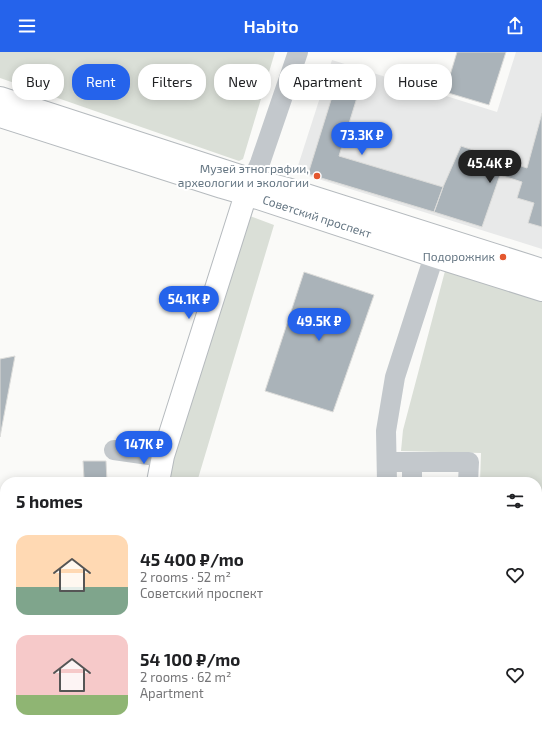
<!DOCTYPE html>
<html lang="en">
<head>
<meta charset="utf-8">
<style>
  body { margin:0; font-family:"Exo 2",sans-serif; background:#f6f6f6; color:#202124; height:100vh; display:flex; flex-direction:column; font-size:15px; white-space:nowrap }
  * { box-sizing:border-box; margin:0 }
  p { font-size:13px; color:#757577 }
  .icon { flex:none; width:22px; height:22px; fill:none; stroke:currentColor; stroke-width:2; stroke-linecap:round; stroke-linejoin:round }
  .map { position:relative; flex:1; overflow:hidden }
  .sheet { position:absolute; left:0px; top:425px; width:542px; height:256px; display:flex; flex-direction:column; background:#fff; border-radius:16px 16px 0 0; box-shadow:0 2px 10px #0003 }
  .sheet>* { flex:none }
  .banner { position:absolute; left:12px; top:12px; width:518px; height:36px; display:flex; gap:8px }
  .price { position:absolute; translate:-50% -34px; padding:0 9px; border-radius:14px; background:#2563eb; color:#fff; font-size:13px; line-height:26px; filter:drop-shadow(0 1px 2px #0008) }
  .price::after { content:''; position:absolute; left:50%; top:24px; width:12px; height:9px; margin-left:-6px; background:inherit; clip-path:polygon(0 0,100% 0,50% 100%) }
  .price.selected { background:#222; color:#fff }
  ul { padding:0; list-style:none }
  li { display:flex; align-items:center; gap:12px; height:100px; padding:0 16px }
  li span { display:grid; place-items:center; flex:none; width:112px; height:80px; border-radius:12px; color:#555 }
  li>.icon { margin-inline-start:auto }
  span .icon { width:48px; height:48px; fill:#fffc; stroke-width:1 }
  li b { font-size:17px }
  h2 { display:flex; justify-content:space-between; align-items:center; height:48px; padding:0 16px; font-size:17px }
  .tag { padding:0 14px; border-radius:16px; background:#fff; box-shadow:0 2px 10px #0003; font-size:14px; line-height:36px }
  .tag.selected { background:#2563eb; color:#fff }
  header { display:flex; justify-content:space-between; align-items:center; height:52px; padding:0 16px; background:#2563eb; color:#fff; font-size:18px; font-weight:600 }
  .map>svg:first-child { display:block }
</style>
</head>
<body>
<header><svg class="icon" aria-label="menu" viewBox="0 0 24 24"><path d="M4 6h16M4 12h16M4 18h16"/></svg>Habito<svg class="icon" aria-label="share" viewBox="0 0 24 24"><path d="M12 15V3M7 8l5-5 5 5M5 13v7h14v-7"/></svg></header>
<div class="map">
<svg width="542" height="681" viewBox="0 0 542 681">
  <rect width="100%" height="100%" fill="#fafaf8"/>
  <path fill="#e8e9e9" d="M516 0H542V197L296 120 332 8 497 60Z"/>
  <path fill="#dadfd7" d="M0 0H275L243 107 239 109 0 26Z
    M247 163 274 173 197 430H163Z
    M445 219 542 249V471H537V430H480L481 401 401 399 403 378Z"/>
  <path fill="#aab3b9" stroke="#dcdcda" d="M457 0H506L489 53 445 40Z
    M340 19 363 26 339 104 443 135 434 160 308 122Z
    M542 61V175L528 171 534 151 517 146 522 130 500 123 482 175 434 160 443 135 461 94 527 116Z
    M304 220 374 243 333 360 265 339Z
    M15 304 0 385V307Z
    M83 409H106L107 430H67L79 426H84Z
    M537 629H542V642H537Z
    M62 676H93L91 681H61Z
    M117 676H171L177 681H124Z
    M354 676H375L377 681H342Z"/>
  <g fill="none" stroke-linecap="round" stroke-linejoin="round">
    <g stroke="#b5babe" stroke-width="24">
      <path id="major" d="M0 46 252 128 287 137 542 218
        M0 64 222 135 246 142 434 204 542 238
        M158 430 163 404 246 142
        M0 586 5 584"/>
    </g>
    <path stroke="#c3c8cc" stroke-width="20" d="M246 142 260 111 298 0
      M114 398 156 404H163
      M387 410H469L468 430
      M412 410V430
      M387 430 386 379 395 325 434 204
      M247 676 249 681
      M451 676 453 681
      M25 681 26 676"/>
    <use href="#major" stroke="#fff" stroke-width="22"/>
  </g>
  <g fill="#e4572e" stroke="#fff" stroke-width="1.5">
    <circle cx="317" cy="124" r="4"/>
    <circle cx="503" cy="205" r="4"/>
  </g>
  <g text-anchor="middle" stroke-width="4" stroke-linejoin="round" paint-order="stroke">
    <g font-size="12" fill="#657683" stroke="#fff" text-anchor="end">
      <text x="309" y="121">Музей этнографии,<tspan x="309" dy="14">археологии и экологии</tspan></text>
      <text x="495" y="209">Подорожник</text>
    </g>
    <g font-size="12" fill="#657683" stroke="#fff">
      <text transform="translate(317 165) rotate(18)" y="4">Советский проспект</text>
    </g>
  </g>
</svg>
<b class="price" style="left:362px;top:104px">73.3K ₽</b>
<b class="price selected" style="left:490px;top:132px">45.4K ₽</b>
<b class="price" style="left:189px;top:268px">54.1K ₽</b>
<b class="price" style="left:319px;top:290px">49.5K ₽</b>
<b class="price" style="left:144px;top:413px">147K ₽</b>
<div class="banner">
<a class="tag">Buy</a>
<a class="tag selected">Rent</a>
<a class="tag">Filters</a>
<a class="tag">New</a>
<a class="tag">Apartment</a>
<a class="tag">House</a>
</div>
<section class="sheet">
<h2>5 homes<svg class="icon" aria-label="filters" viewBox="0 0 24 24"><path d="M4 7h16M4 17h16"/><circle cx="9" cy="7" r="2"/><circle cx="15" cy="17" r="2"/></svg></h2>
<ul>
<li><span style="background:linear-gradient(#ffd9b3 65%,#7fa58c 0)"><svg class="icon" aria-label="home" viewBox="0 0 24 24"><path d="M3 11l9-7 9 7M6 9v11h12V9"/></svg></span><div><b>45 400 ₽/mo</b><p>2 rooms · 52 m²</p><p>Советский проспект</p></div><svg class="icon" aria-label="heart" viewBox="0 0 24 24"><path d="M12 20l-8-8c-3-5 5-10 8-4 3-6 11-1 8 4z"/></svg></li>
<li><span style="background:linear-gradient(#f6c9c9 75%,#8fb573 0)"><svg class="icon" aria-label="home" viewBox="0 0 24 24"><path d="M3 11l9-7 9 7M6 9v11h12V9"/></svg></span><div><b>54 100 ₽/mo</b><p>2 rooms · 62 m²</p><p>Apartment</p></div><svg class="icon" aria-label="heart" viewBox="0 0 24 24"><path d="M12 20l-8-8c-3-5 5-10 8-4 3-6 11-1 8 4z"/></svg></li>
</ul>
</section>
</div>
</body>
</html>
